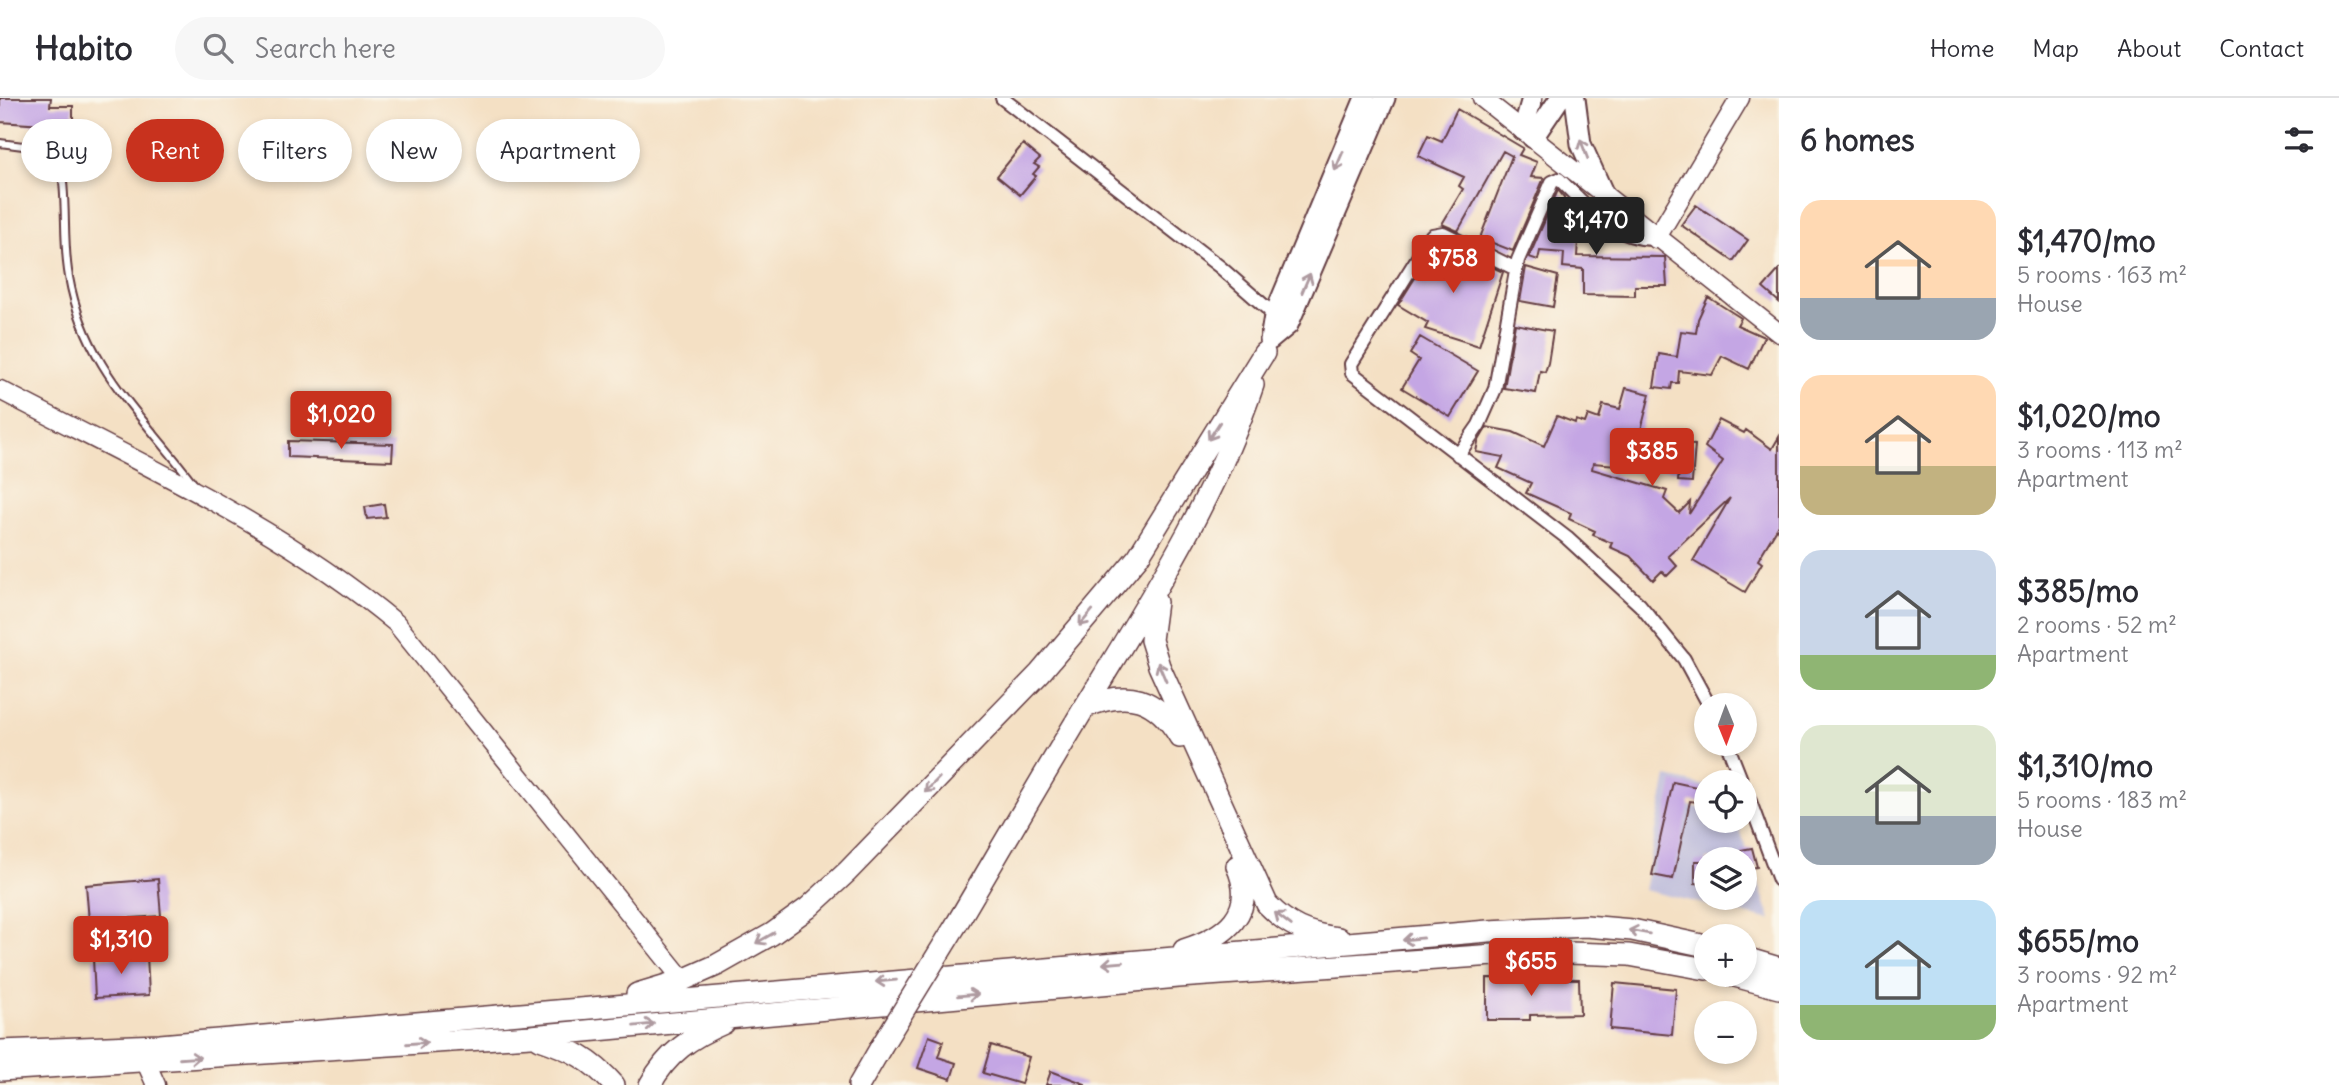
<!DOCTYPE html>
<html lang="en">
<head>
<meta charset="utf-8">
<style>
  body { margin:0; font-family:Delius,sans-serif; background:#f7f7f7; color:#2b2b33; height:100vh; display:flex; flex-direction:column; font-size:26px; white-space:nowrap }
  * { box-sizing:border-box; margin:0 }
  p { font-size:23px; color:#7c7c81 }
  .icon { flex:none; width:38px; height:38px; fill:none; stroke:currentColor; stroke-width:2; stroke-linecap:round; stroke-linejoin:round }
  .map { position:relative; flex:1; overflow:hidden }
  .details { display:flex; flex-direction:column; background:#fff; width:560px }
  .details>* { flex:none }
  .banner { position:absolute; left:21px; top:21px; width:665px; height:63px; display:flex; gap:14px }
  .needle { width:46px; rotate:179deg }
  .fabs { position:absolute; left:1694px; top:595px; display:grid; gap:14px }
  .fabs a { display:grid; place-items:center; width:63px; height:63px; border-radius:50%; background:#fff; box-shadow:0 4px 10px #0003; font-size:35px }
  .price { position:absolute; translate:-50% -60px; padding:0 16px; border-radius:7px; background:#c8321e; color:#fff; font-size:23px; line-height:46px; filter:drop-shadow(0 2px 4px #0008) }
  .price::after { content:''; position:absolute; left:50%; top:42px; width:21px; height:16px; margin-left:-10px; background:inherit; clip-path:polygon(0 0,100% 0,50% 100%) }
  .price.current { background:#222; color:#fff }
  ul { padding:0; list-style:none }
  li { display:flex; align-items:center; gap:21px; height:175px; padding:0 21px }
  li span { display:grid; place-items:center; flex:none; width:196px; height:140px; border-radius:21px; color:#555 }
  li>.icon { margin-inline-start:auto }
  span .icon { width:84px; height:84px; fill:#fffc; stroke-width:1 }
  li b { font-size:30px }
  h2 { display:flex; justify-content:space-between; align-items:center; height:84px; padding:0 21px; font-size:30px }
  .tag { padding:0 24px; border-radius:32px; background:#fff; box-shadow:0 4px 10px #0003; font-size:24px; line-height:63px }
  .tag.current { background:#c8321e; color:#fff }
  header { display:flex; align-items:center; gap:42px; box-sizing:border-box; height:98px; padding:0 35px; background:#fff; border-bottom:2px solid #e1e1e2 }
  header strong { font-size:33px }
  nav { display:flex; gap:38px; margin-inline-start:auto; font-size:24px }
  .search { width:490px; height:63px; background:#f7f7f7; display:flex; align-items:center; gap:18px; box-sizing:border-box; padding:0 24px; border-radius:38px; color:#7c7c81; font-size:26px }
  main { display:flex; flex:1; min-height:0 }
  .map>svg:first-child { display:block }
</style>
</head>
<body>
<header>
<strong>Habito</strong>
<div class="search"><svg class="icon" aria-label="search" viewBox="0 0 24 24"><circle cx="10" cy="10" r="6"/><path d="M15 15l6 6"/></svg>Search here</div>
<nav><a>Home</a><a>Map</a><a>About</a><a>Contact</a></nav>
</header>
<main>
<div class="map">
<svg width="1779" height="987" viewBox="0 0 1779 987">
  <rect width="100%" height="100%" fill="#fbf7ec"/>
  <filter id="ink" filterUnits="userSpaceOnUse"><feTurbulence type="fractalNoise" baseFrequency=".0143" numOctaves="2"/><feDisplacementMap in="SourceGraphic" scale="14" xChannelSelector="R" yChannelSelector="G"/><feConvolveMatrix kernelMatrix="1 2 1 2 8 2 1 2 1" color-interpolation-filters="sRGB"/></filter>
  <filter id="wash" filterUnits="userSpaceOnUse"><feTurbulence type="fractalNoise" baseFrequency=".00686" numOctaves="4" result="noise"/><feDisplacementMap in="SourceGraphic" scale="28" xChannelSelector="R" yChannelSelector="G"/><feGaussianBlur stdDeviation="1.57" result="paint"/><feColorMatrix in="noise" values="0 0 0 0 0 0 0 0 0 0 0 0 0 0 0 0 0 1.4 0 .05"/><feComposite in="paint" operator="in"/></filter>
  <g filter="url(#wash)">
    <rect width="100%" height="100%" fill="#f4e0c4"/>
    <path fill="#c3c1dc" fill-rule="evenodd" d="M1667 679 1706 688V691L1673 684 1652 777 1673 780 1689 708 1706 711V723H1737L1771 822 1644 792ZM1706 761H1745V800H1706Z"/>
    <g id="blocks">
      <path fill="#c4a6e4" d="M0 0H51L50 8H73V33H57V28L0 24Z
        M1457 11 1523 50 1519 57 1537 64 1531 79 1544 80 1513 153 1480 140 1512 58 1503 53 1458 133 1442 126 1463 91 1459 88 1464 79 1418 58 1428 37 1442 43Z
        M1023 46 1040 60 1034 66 1039 69 1033 76 1036 78 1020 97 997 78Z
        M1558 92 1564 99V107H1573L1580 114 1577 158 1665 159 1667 188H1635V198L1583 197V171L1563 169 1564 155 1540 153 1538 162 1529 159Z
        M1696 107 1748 142 1733 163 1681 127Z
        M1442 144 1455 151 1452 157 1475 161 1503 174 1479 248 1425 231 1428 225 1398 207 1437 145Z
        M1526 169 1558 178 1553 209 1520 203Z
        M1779 172V204L1763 190Z
        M1708 199 1741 220 1737 227 1764 239 1749 271 1722 258 1712 277 1679 273 1678 285H1672L1671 291 1654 289 1659 256 1677 259 1681 233 1696 235 1698 221Z
        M1515 226 1553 233 1548 265 1545 274 1540 273 1536 295 1504 290Z
        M1420 239 1478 273 1450 319 1402 290 1419 262 1410 256Z
        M1626 290 1650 296 1640 336 1673 339V345L1695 347 1692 384 1678 383 1679 372 1593 365 1592 371 1667 393 1664 401 1679 415 1690 404 1689 416 1723 363 1705 349 1719 322 1744 335 1746 332 1772 351 1779 339V427L1758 462 1762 465 1745 494 1693 463 1730 400 1668 458 1677 468 1667 478 1662 473 1653 482 1630 458 1610 449 1612 445 1593 437 1595 433 1569 421 1571 415 1526 395 1531 385 1498 370 1503 359 1476 354 1478 344 1487 329 1513 334 1544 348 1557 318 1575 325 1576 322 1585 325 1588 317 1599 321 1603 307 1620 311Z
        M288 343 393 346 392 363 288 359Z
        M384 406 386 419 367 421 365 409Z
        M1673 684 1706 691V705L1690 703 1673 781 1652 777Z
        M1752 750 1757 769 1746 771 1741 752Z
        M1695 763H1706L1705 786 1695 785Z
        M158 781 161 818 89 823 86 787Z
        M147 857 149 897 95 900 93 860Z
        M1487 880 1579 881 1580 916 1530 917V922H1487Z
        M1614 885 1676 891 1672 937 1610 931Z
        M929 938 943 943 938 959 956 965 951 981 918 970Z
        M991 947 1029 959 1021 986 983 975Z
        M1051 973 1085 986V987H1046Z"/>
    </g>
  </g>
  <g filter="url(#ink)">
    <use href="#blocks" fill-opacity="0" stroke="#643c42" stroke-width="2"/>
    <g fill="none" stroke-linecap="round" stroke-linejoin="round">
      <g stroke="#643c42" stroke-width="10">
        <path id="lane" d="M0 45 46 51 60 62C68 100 62 141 69 179 85 270 142 316 194 386"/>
      </g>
      <g stroke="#643c42" stroke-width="16">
        <path id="street" d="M1002 0 1220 169 1278 220
          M1516 171 1443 135 1432 137 1351 266 1352 275 1567 440 1640 507 1684 561 1709 607
          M1458 357 1479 327 1495 291 1518 162 1552 84 1559 81C1587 108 1614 143 1656 141
          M1727 646 1742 684
          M1745 690 1779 782"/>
      </g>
      <g stroke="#643c42" stroke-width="21">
        <path id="secondary" d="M1482 0 1779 235
          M1656 141 1740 0
          M0 292C135 363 279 427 396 525L683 882
          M140 951 156 987"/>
      </g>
      <g stroke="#643c42" stroke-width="23">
        <path id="primary" d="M1575 0 1581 46 1605 99
          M1523 32 1532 0
          M1533 40 1560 0
          M1270 242 1288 227 1385 0
          M1270 242 1274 218 1365 0"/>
      </g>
      <g stroke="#643c42" stroke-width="24">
        <path id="highway" d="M1156 504 1151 542 1159 568 1267 806C1288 828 1307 836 1338 840
          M1085 609C1128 591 1156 599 1180 639
          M956 827C999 754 1042 680 1086 607 1149 503 1214 403 1253 287
          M1184 852C1225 839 1258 815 1237 768
          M1745 860 1779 870
          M1731 877 1779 890
          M637 896 683 882 717 867 772 836 808 810 847 774 1040 575 1138 459 1264 255
          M540 941C572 952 591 961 614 987
          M0 953 160 947 1488 833 1586 828 1632 832 1706 848
          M0 972 531 938 1178 879 1539 854 1629 857 1706 871
          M650 987C667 955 691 939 724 925
          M859 987 881 949"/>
      </g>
      <use href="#lane" stroke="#fff" stroke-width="6"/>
      <use href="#street" stroke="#fff" stroke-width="12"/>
      <use href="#secondary" stroke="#fff" stroke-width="18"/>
      <use href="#primary" stroke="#fff" stroke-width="19"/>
      <use href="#highway" stroke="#fff" stroke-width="21"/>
      <g stroke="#643c42" stroke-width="24" stroke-linecap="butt">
        <path id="highway-bridge" d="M881 949 956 827"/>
      </g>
      <use href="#highway-bridge" stroke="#fff" stroke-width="21"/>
    </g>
    <defs><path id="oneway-shaft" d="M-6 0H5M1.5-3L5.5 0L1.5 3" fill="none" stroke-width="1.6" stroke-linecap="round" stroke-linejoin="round" transform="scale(1.75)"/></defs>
    <g stroke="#ae9aa0">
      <use href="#oneway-shaft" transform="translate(1584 51) rotate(-111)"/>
      <use href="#oneway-shaft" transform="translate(1339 63) rotate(113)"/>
      <use href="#oneway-shaft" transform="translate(1306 185) rotate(-67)"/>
      <use href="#oneway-shaft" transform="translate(1214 333) rotate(123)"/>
      <use href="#oneway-shaft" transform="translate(1086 520) rotate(130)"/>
      <use href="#oneway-shaft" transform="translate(1162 574) rotate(-113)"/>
      <use href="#oneway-shaft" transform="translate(932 687) rotate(134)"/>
      <use href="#oneway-shaft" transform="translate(1283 821) rotate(-142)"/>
      <use href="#oneway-shaft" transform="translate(1639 834) rotate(-170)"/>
      <use href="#oneway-shaft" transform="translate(765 840) rotate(150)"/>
      <use href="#oneway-shaft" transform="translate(1413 841) rotate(174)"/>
      <use href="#oneway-shaft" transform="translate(1113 865) rotate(175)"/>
      <use href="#oneway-shaft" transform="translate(886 883) rotate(175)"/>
      <use href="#oneway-shaft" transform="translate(968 897) rotate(-5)"/>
      <use href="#oneway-shaft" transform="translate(644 927) rotate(-6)"/>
      <use href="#oneway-shaft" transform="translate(417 945) rotate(-4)"/>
      <use href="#oneway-shaft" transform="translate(190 960) rotate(-4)"/>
    </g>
  </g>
</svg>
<div class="fabs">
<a><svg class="needle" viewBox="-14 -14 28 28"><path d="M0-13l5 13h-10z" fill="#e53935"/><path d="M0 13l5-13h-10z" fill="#7c7c81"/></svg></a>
<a><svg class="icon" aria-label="locate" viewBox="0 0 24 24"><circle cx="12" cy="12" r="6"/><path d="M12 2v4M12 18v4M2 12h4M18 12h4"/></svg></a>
<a><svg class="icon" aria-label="layers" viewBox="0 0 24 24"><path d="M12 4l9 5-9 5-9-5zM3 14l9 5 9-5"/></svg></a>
<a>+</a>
<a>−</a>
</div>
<b class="price current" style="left:1596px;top:159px">$1,470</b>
<b class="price" style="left:1453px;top:197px">$758</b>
<b class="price" style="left:341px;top:353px">$1,020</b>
<b class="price" style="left:1652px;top:390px">$385</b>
<b class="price" style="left:121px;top:878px">$1,310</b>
<b class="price" style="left:1531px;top:900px">$655</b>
<div class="banner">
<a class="tag">Buy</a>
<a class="tag current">Rent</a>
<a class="tag">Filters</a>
<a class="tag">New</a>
<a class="tag">Apartment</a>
</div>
</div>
<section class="details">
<h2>6 homes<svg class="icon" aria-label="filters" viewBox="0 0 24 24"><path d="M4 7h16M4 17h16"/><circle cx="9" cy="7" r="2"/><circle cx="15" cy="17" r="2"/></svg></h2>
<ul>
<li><span style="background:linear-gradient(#ffd9b3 70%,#9aa5b1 0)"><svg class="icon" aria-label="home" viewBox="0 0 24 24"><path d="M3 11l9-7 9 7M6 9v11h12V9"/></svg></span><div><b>$1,470/mo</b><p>5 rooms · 163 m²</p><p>House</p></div></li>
<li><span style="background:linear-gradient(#ffd9b3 65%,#c2b280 0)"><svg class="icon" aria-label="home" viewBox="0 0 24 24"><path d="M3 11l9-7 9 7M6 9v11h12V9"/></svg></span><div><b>$1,020/mo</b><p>3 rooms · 113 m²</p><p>Apartment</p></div></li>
<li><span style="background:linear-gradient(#c9d6e8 75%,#8fb573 0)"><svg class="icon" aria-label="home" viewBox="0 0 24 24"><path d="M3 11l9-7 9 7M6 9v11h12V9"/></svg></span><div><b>$385/mo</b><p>2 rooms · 52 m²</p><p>Apartment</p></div></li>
<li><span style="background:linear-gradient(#dfe7d0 65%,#9aa5b1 0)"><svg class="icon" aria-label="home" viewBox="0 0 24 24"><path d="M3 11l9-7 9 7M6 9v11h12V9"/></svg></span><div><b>$1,310/mo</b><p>5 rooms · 183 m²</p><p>House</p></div></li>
<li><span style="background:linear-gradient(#bfe0f5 75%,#8fb573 0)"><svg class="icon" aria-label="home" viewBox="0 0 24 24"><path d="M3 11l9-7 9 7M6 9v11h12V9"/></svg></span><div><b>$655/mo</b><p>3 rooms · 92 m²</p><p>Apartment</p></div></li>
</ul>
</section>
</main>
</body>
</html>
